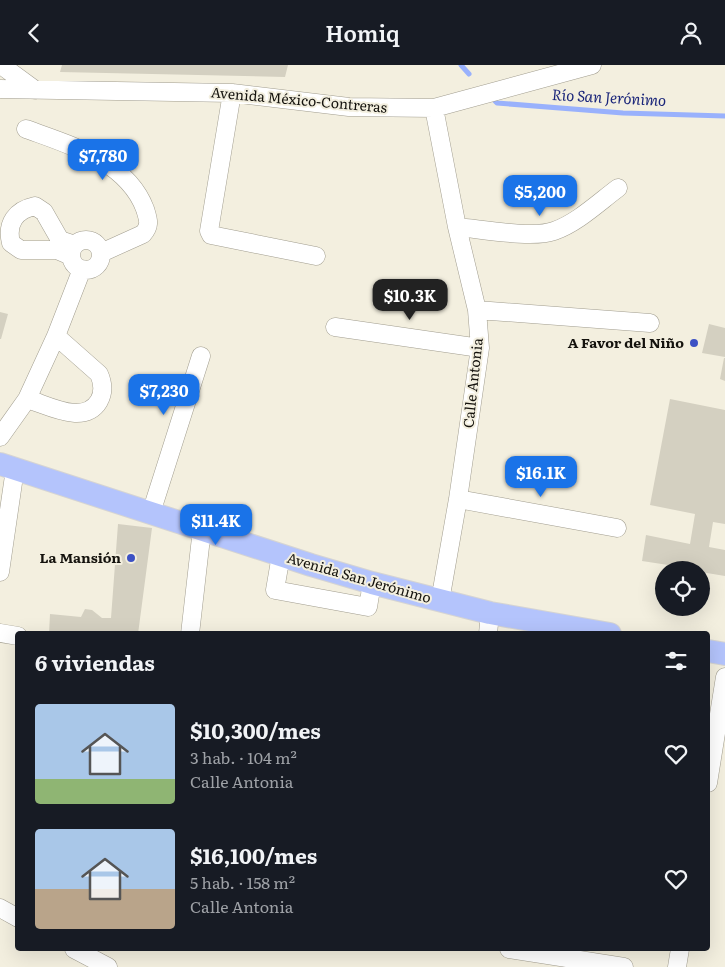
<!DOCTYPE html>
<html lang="es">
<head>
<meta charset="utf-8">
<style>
  body { margin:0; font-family:Literata,serif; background:#20242c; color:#f1f3f6; height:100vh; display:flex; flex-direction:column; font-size:19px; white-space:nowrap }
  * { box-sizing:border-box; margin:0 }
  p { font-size:16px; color:#9ea1a6 }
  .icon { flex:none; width:28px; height:28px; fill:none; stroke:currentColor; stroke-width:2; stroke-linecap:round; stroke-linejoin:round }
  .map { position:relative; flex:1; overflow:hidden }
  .panel { position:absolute; left:15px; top:566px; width:695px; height:320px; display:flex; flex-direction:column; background:#171b24; border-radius:5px; box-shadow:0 5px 20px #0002 }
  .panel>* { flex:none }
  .fabs { position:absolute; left:655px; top:496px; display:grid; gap:10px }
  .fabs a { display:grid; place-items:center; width:55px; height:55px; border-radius:50%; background:#171b24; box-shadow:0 5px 20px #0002; font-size:25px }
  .price { position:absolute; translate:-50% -42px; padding:0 11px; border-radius:10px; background:#1a73e8; color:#fff; font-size:16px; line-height:32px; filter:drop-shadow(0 1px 2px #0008) }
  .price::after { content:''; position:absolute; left:50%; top:30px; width:15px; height:11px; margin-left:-8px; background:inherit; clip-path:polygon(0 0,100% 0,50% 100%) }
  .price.on { background:#222; color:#fff }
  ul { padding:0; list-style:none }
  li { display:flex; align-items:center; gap:15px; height:125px; padding:0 20px }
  li span { display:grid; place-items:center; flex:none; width:140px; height:100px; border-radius:5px; color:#555 }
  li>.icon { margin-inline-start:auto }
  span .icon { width:60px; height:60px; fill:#fffc; stroke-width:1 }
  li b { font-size:21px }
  h2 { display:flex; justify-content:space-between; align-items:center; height:60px; padding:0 20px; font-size:21px }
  header { display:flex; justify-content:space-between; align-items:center; height:65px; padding:0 20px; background:#171b24; font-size:22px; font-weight:600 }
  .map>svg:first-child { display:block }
</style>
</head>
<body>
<header><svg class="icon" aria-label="back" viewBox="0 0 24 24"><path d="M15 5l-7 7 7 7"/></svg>Homiq<svg class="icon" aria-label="person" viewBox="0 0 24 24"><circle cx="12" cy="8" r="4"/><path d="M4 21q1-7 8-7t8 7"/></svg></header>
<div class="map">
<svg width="725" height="902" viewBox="0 0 725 902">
  <rect width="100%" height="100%" fill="#f3efdf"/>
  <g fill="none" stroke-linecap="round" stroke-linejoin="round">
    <path stroke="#99b1fc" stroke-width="5" d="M461 0 469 9
      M493 34 497 38 623 48 725 51"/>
  </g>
  <path fill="#d4d0c1" d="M62 0H288L285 12 60 7Z
    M0 247 8 249 1 274H0Z
    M709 259 725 263V292L702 288Z
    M724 293H725V316L720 314Z
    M670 334 725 345V459L713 457 709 482 725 485V511L701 507V505L642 496 646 470 690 479 695 449 650 440Z
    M118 459 152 463 138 569H49L50 549 81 552 85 544 92 545 102 553H111Z"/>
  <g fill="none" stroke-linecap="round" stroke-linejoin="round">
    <g stroke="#a19d8f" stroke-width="19">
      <path id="minor" d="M1 0 35 25
        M0 24 232 28 349 42 434 43 592 0
        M232 28 209 166 211 170 316 191
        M434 43 457 162 477 245 480 283 458 434 440 536
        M26 64C70 80 127 96 145 144 148 154 151 160 143 169L101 188
        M457 162C481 164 532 174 554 166 577 158 598 138 618 123
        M71 190a15 15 0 1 1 30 0a15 15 0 1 1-30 0Z
        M71 191 57 185H21L11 178C6 158 16 145 35 141L44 147 60 175 75 180
        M477 245 650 258
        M335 262 480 283
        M27 334C48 340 84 361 99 336 104 327 103 318 99 309L56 271
        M0 372 27 334 56 271 82 204
        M458 434 617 463
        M151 448 201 291
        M281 490 275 525 368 542 372 518
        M0 507 15 404
        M0 568 18 571
        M190 569 202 464
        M488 569 490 548
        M708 718 725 612
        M0 843 18 853
        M74 884 108 902
        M509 884 624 902
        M677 902 680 884"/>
    </g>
    <g stroke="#d5d4d3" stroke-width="24">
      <path id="major" d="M0 399 311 500 372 518 490 548 610 569
        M708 586 725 589"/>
    </g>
    <use href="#minor" stroke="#fff" stroke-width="18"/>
    <use href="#major" stroke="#b4c4fc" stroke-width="22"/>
  </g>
  <g fill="#3c51c4" stroke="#f3efdf" stroke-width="2">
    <circle cx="694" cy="278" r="5"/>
    <circle cx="131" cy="493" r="5"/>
  </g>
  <g text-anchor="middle" stroke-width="4" stroke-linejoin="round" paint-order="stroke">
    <g font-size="14" fill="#14120d" stroke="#f3efdf">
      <text transform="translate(299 35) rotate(5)" y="5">Avenida México-Contreras</text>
      <text transform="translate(473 318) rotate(-84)" y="5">Calle Antonia</text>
      <text transform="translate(359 513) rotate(16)" y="5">Avenida San Jerónimo</text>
    </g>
    <g font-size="14" font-weight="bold" fill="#14120d" stroke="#f3efdf" text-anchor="end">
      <text x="684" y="283">A Favor del Niño</text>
      <text x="121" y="498">La Mansión</text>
    </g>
    <g font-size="15" font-style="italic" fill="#1b267a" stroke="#f3efdf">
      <text transform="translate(609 33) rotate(3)" y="5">Río San Jerónimo</text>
    </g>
  </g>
</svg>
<div class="fabs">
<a><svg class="icon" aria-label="locate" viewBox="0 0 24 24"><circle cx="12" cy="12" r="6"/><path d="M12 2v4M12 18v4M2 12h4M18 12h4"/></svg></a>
</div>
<b class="price" style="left:103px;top:116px">$7,780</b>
<b class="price" style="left:540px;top:152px">$5,200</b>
<b class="price on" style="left:410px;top:256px">$10.3K</b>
<b class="price" style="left:164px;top:351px">$7,230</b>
<b class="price" style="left:541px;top:433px">$16.1K</b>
<b class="price" style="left:216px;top:481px">$11.4K</b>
<section class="panel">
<h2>6 viviendas<svg class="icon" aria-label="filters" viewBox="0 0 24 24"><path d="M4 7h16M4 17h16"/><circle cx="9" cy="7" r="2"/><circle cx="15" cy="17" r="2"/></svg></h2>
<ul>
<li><span style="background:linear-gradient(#a9c7e8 75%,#8fb573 0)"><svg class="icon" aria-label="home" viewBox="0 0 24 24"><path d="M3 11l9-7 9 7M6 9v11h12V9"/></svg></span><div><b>$10,300/mes</b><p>3 hab. · 104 m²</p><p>Calle Antonia</p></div><svg class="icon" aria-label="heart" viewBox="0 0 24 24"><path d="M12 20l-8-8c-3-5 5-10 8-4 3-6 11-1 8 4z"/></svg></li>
<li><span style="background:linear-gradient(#a9c7e8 60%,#b9a48a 0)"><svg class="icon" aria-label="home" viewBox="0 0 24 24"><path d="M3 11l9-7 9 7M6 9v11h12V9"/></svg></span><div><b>$16,100/mes</b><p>5 hab. · 158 m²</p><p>Calle Antonia</p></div><svg class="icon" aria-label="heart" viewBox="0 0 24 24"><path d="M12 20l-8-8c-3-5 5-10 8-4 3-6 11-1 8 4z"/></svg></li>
</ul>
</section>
</div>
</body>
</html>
